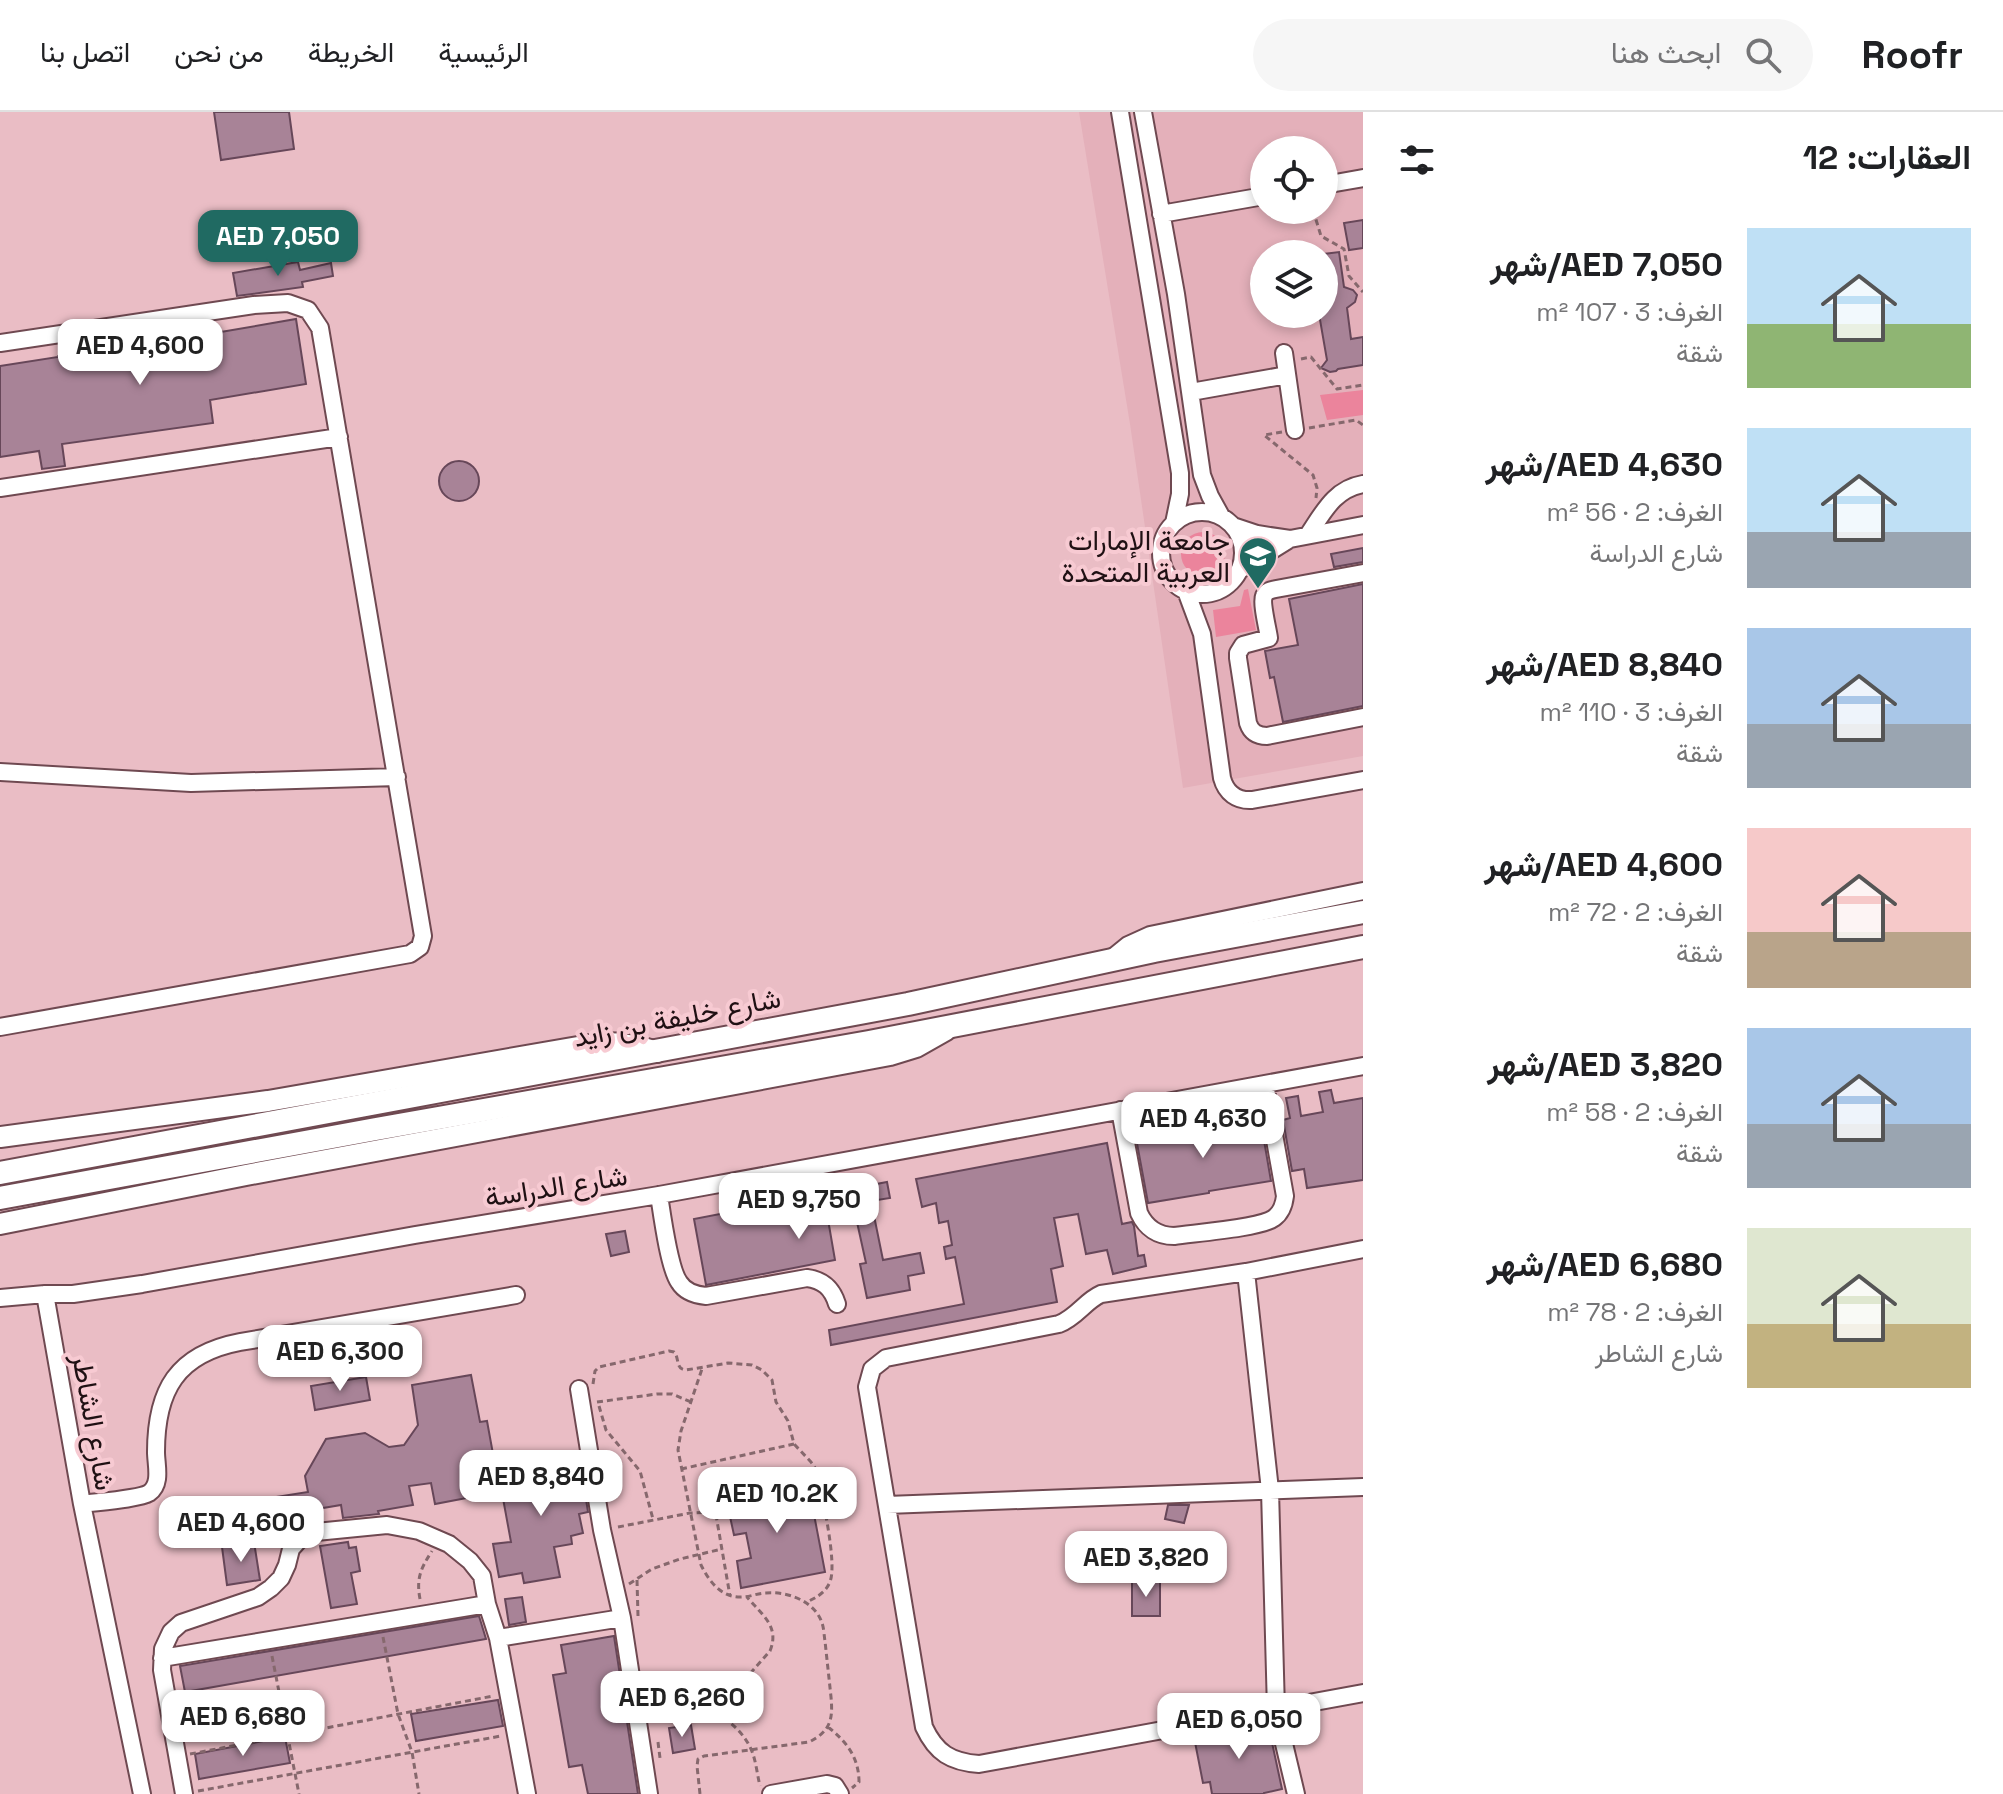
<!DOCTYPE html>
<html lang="ar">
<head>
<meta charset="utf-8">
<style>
  body { margin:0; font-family:"Space Grotesk",Vazirmatn,sans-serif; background:#f6f6f6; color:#202124; direction:rtl; height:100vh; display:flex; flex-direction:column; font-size:30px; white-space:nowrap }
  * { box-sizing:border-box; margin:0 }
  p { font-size:26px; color:#757577 }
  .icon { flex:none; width:44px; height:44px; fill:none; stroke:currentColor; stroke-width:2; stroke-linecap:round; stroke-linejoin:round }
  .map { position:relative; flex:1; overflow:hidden; direction:ltr }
  .sheet { display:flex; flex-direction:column; background:#fff; width:640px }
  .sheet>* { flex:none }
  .fabs { position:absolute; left:1250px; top:24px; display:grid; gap:16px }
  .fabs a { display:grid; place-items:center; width:88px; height:88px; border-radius:50%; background:#fff; box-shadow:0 4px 12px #0003; font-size:40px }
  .price { position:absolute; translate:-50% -68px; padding:0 18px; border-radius:16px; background:#fff; color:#222; font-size:26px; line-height:52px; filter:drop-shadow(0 2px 4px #0008) }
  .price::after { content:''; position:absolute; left:50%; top:48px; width:24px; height:18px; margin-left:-12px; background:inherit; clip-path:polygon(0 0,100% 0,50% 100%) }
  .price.active { background:#206a62; color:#fff }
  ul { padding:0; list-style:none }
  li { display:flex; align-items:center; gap:24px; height:200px; padding:0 32px }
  li span { display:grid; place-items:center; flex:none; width:224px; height:160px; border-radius:0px; color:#555 }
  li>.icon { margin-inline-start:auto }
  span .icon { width:96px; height:96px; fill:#fffc; stroke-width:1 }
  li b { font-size:34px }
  h2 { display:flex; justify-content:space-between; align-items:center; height:96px; padding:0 32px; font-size:34px }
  header { display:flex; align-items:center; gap:48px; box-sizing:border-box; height:112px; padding:0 40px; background:#fff; border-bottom:2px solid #e0e0e0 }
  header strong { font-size:38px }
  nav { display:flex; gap:44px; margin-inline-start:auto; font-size:28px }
  .search { width:560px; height:72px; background:#f6f6f6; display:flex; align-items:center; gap:20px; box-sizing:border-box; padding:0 28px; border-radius:44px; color:#757577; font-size:30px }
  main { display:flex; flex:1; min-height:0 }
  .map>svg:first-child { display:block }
</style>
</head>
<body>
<header>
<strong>Roofr</strong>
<div class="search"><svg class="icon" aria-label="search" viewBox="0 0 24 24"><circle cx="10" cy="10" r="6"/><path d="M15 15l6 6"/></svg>ابحث هنا</div>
<nav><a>الرئيسية</a><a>الخريطة</a><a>من نحن</a><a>اتصل بنا</a></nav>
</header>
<main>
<section class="sheet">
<h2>العقارات: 12<svg class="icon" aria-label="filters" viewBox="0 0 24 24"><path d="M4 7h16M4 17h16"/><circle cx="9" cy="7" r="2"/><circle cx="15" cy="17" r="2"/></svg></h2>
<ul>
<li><span style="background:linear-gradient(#bfe0f5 60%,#8fb573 0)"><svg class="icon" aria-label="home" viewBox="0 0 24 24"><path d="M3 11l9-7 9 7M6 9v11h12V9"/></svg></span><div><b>AED 7,050/شهر</b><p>الغرف: 3 · 107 m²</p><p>شقة</p></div></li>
<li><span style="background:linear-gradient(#bfe0f5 65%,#9aa5b1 0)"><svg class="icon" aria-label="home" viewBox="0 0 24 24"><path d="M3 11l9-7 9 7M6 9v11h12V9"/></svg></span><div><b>AED 4,630/شهر</b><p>الغرف: 2 · 56 m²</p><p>شارع الدراسة</p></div></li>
<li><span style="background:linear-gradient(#a9c7e8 60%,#9aa5b1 0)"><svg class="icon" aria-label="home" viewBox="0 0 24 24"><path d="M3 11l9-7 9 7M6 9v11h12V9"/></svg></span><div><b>AED 8,840/شهر</b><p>الغرف: 3 · 110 m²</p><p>شقة</p></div></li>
<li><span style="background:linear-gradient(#f6c9c9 65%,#b9a48a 0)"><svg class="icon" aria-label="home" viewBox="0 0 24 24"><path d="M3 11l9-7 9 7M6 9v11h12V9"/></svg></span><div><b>AED 4,600/شهر</b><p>الغرف: 2 · 72 m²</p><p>شقة</p></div></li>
<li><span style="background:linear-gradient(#a9c7e8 60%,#9aa5b1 0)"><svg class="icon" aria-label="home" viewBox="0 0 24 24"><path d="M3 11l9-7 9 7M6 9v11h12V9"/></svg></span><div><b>AED 3,820/شهر</b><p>الغرف: 2 · 58 m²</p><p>شقة</p></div></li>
<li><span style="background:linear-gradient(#dfe7d0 60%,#c2b280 0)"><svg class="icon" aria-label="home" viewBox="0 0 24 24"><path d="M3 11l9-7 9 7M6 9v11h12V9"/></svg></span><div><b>AED 6,680/شهر</b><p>الغرف: 2 · 78 m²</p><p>شارع الشاطر</p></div></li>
</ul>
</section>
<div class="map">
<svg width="1363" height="1682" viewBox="0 0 1363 1682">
  <rect width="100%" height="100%" fill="#eabdc5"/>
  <path fill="#e4b0ba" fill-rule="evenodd" d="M1079 0H1363V644L1183 676 1130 312ZM1264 38H1324V98H1264ZM1264 142H1324V202H1264Z"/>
  <path fill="#eb849c" d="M1363 278V303L1327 308 1320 283Z
    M1181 442a22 22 0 1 1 44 0a22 22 0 1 1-44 0Z
    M1248 477 1256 518 1216 525 1213 498 1240 494 1244 478Z"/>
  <path fill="#a88397" stroke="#674759" stroke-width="2" d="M214 0H289L294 37 221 48Z
    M1363 108V136L1349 138 1344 111Z
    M1339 140 1344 175 1353 178 1357 183 1355 190 1347 196 1351 227 1363 225V253L1338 257 1336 259 1330 260 1321 256 1327 248 1319 202H1324V142Z
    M298 150 300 158 331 151 333 164 302 170 303 175 237 184 233 161Z
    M296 207 306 272 210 288 213 311 62 332 65 354 42 357 39 339 0 345V254L58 245V244L209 222Z
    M439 369a20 20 0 1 1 40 0a20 20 0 1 1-40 0Z
    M1363 436V450L1334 455 1331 442Z
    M1363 472V594L1283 610 1274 565 1270 566 1265 539 1298 533 1289 487Z
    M1331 978 1334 991 1363 986V1068L1307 1076 1304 1057 1292 1059 1283 1008 1290 1006 1286 986 1298 984 1301 1004 1323 1000 1319 980Z
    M1260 1005 1271 1069 1209 1079V1081L1148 1091 1136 1026Z
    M1107 1031 1122 1112 1132 1110 1134 1114 1138 1144 1144 1143 1146 1154 1113 1162 1107 1138 1086 1142 1078 1102 1054 1106 1063 1154 1051 1157 1057 1190 831 1233 829 1218 964 1192 955 1145 946 1147 944 1135 952 1133 948 1109 939 1111 936 1091 922 1095 916 1067Z
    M887 1070 890 1086 871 1089 883 1148 920 1141 924 1161 908 1164 910 1178 867 1186 860 1152 866 1151 853 1092 826 1096 835 1148 706 1173 694 1107Z
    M625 1119 629 1140 611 1144 606 1122Z
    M471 1263 480 1310 487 1309 495 1353 468 1358 472 1385 435 1392 431 1371 409 1374 413 1393 378 1399 379 1402 343 1406 341 1393 229 1412 226 1393 308 1380 305 1364 326 1327 365 1321 389 1335 404 1333 418 1313 412 1273Z
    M366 1265 370 1288 315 1298 311 1274Z
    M579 1342 588 1400 579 1402 583 1421 571 1424 572 1432 554 1435 560 1465 524 1471 522 1461 499 1465 493 1432 511 1430 500 1370 539 1363 537 1350Z
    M808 1371 825 1460 741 1476 737 1449 751 1446 746 1421 734 1423 726 1386Z
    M1168 1393H1189L1184 1411 1165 1407Z
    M254 1430 260 1468 227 1473 222 1435Z
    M348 1430 349 1436 356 1435 360 1459 351 1461 357 1492 331 1496 320 1434Z
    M1132 1469 1160 1470V1504H1132Z
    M522 1485 526 1510 509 1513 505 1487Z
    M479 1504 486 1527 185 1580 180 1554Z
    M614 1524 638 1682H588L582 1653 569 1655 553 1563 566 1561 561 1533Z
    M498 1588 503 1614 416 1629 411 1602Z
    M1268 1612 1282 1677 1264 1681V1682H1212L1210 1670 1203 1671 1194 1625Z
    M691 1613 695 1637 673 1641 669 1616Z
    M285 1625 290 1651 199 1667 195 1642Z"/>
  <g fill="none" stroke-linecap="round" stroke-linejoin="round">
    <g stroke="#6f4951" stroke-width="20">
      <path id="minor" d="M1120 0 1180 361V382L1174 411
        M1143 0 1176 182 1202 363 1210 384 1221 404
        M1324 73 1363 66
        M1161 102 1264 84
        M0 231 254 193 288 191 308 198 320 216 423 824 420 835 410 842 0 915
        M1284 241 1295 318
        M1191 280 1287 263
        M0 376 339 325
        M1161 441a41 41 0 1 1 82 0a41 41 0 1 1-82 0Z
        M1233 414 1257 422 1290 427 1363 413
        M1308 423C1323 401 1334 377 1363 372
        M1240 458 1290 427
        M1363 461 1276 477C1271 478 1266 479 1264 484 1261 491 1268 518 1269 526L1243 533 1238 541V546L1248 611C1251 620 1257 624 1267 624L1363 605
        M1186 479 1202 522 1222 666C1226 681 1237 689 1252 688L1363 668
        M0 660 191 671 397 665
        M1112 846 1128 833 1150 823 1363 779
        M1120 998 1139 1101C1146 1116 1158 1124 1174 1124 1194 1121 1261 1116 1274 1106 1281 1101 1284 1093 1285 1084L1265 972
        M659 1083C662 1102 669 1156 679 1170 685 1180 695 1183 706 1184L807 1166C823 1168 832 1176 837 1192
        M1363 1137 1246 1160 1101 1182C1085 1189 1077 1205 1059 1212L886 1246 872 1257 867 1275 924 1615C936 1641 951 1650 979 1652L1363 1581
        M1246 1160 1270 1378 1276 1598 1296 1682
        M45 1182 82 1392 142 1682
        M0 1186 45 1182H73L142 1172 415 1123 659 1083 1363 954
        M579 1277 602 1418 622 1506 649 1682
        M82 1392C95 1390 139 1387 149 1381 162 1372 156 1353 156 1340 156 1278 177 1242 240 1230L516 1183
        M887 1393 1363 1375
        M498 1526 622 1506
        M162 1546 487 1492
        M184 1682 162 1558 163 1537 171 1520 181 1511 258 1485 271 1476 281 1466 287 1453 291 1437 300 1427 316 1420 387 1413 419 1419 449 1432 470 1449 482 1464 487 1492 498 1526 527 1682
        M771 1682 827 1672 835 1674 840 1682"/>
    </g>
    <g stroke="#6f4951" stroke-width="24">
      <path id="major" d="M0 1025 268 989 601 931C621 931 638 933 657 940
        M0 1112 246 1063 890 943 916 935 946 918"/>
    </g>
    <g stroke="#6f4951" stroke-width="26">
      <path id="highway" d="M0 1061 908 892 1154 839 1363 800
        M0 1086 376 1017 869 930 1363 835"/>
    </g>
    <path stroke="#86686d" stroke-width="3" stroke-dasharray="6 4" stroke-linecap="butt" d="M1294 98 1281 101 1282 106 1303 102 1304 106 1314 103
      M1313 98 1321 124 1344 137 1349 164 1363 180
      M1301 247 1311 245 1337 277 1363 273
      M1309 316 1356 308 1363 313
      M1282 320 1264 323 1313 363 1317 376 1316 386
      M593 1272 595 1259 599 1255 669 1239 674 1240C680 1247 675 1257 686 1258L728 1251 752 1253 762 1258 772 1268 776 1290 788 1309 794 1332 811 1350 818 1360C821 1383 839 1455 829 1472 824 1482 815 1486 805 1491
      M597 1290 657 1282H672L691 1290
      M599 1294 606 1318 640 1359 653 1407
      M681 1357 794 1332
      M618 1415 690 1401 713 1400 716 1403 730 1484
      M637 1468 638 1504
      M629 1472 652 1457 680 1447 722 1437
      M420 1487C416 1466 421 1456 432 1439
      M383 1525 398 1602 412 1640 419 1682
      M272 1544 299 1682
      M649 1578C686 1586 734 1600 751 1637 756 1648 757 1662 760 1674
      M717 1599 770 1539C780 1514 762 1503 747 1485
      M828 1615C847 1630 859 1646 859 1670L852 1676
      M658 1630 660 1646
      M190 1642 493 1584
      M198 1679 501 1624
      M700 1682 697 1654 698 1647 704 1644 809 1630C831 1619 833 1607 831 1585 829 1566 827 1548 825 1529 824 1524 824 1516 822 1511 815 1489 787 1479 766 1481 758 1481 750 1485 742 1485 721 1486 709 1469 701 1453L678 1338 681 1319 703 1254"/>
    <use href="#minor" stroke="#fff" stroke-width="16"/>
    <use href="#major" stroke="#fff" stroke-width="20"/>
    <use href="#highway" stroke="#fff" stroke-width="22"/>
  </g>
  <defs>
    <g id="university-pin" transform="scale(2)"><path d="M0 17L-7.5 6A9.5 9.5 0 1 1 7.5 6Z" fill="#206a62" stroke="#f7cad2"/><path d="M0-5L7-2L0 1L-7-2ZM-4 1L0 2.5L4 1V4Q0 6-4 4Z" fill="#fff"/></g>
  </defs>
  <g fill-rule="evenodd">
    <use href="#university-pin" x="1258" y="444"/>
  </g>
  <g text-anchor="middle" stroke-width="8" stroke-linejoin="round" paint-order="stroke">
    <g font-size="28" fill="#1f1013" stroke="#f7cad2" text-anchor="end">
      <text x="1230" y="438">جامعة الإمارات<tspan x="1230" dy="32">العربية المتحدة</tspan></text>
    </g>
    <g font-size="28" fill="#1f1013" stroke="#f7cad2">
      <text transform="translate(677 905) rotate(-11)" y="10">شارع خليفة بن زايد</text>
      <text transform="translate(556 1074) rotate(-9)" y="10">شارع الدراسة</text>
      <text transform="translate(94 1310) rotate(80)" y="10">شارع الشاطر</text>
    </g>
  </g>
</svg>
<div class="fabs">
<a><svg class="icon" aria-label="locate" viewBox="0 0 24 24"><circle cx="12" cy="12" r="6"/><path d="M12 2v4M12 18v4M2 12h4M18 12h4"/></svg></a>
<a><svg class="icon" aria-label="layers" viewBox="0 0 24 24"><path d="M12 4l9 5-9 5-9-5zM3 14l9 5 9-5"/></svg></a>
</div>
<b class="price active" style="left:278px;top:166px">AED 7,050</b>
<b class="price" style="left:140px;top:275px">AED 4,600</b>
<b class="price" style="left:1203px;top:1048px">AED 4,630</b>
<b class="price" style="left:799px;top:1129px">AED 9,750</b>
<b class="price" style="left:340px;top:1281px">AED 6,300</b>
<b class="price" style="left:541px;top:1406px">AED 8,840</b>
<b class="price" style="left:777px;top:1423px">AED 10.2K</b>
<b class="price" style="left:241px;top:1452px">AED 4,600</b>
<b class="price" style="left:1146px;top:1487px">AED 3,820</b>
<b class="price" style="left:682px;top:1627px">AED 6,260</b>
<b class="price" style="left:243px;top:1646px">AED 6,680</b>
<b class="price" style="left:1239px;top:1649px">AED 6,050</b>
</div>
</main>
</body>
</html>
